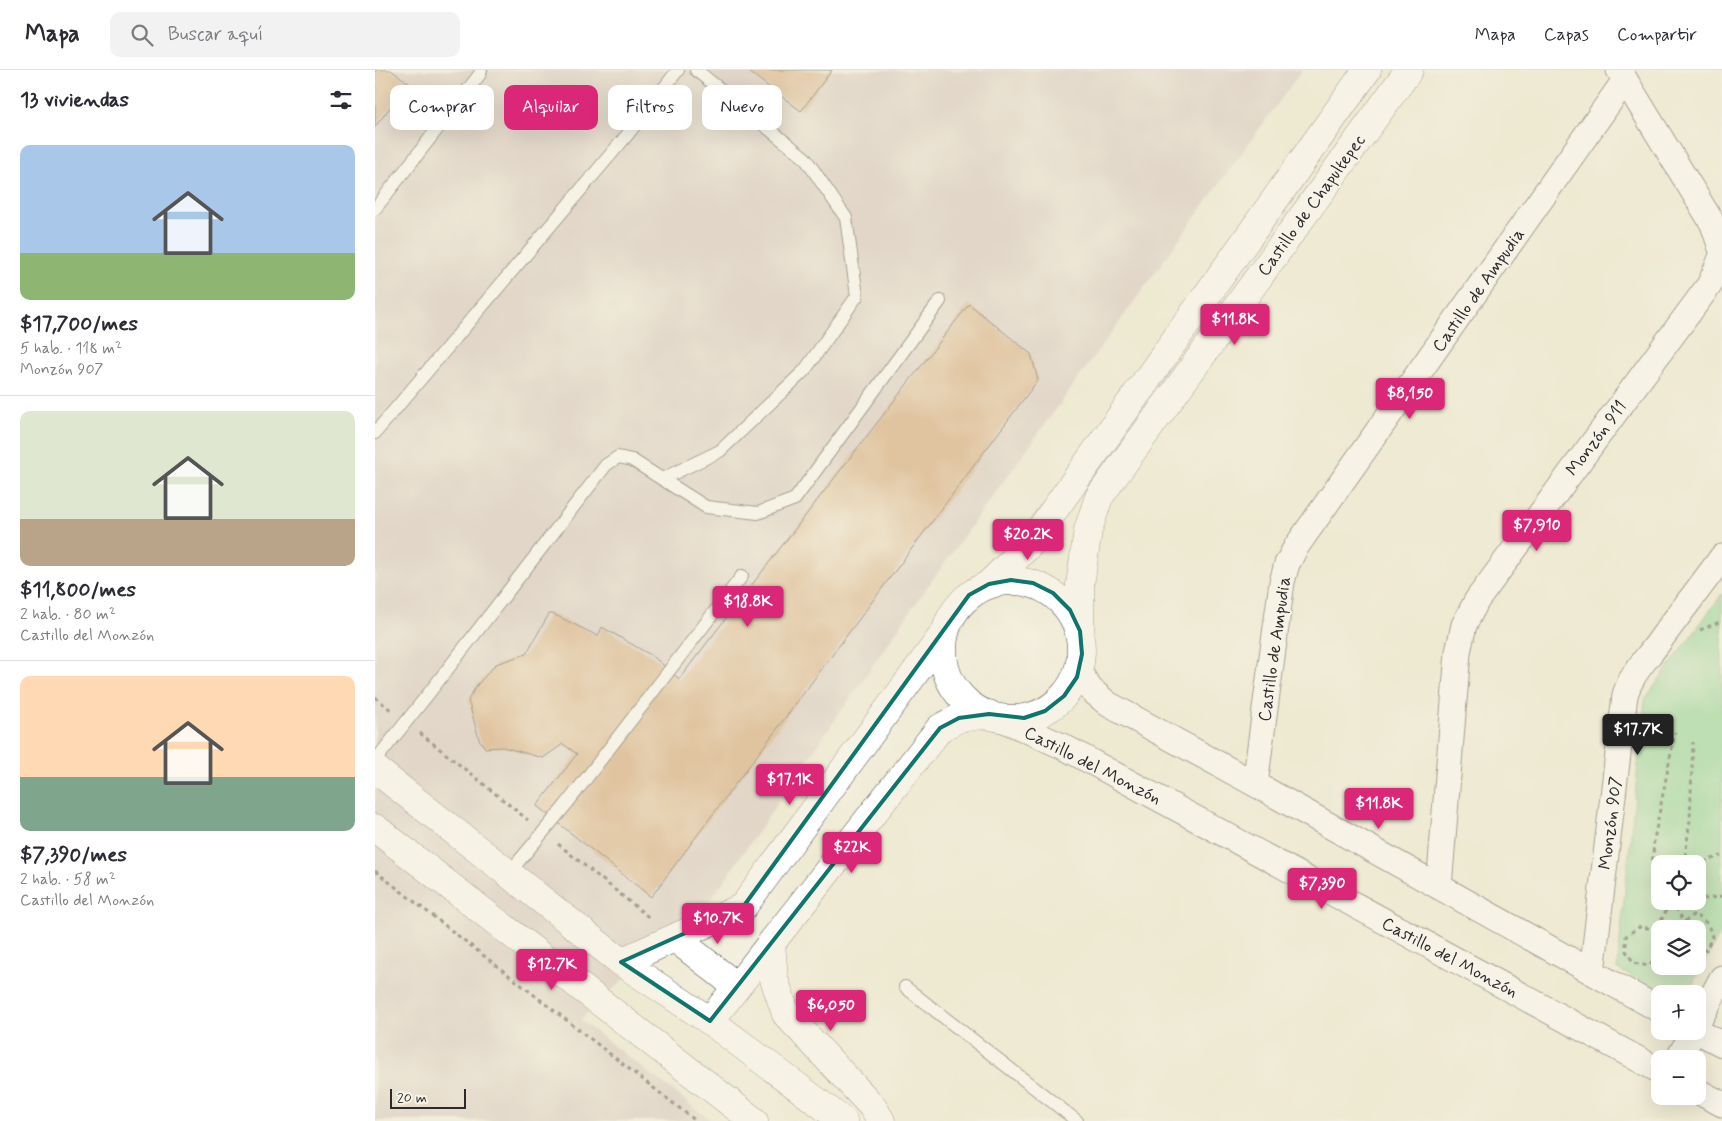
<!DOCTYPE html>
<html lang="es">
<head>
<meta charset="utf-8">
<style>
  body { margin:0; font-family:Mynerve,sans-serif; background:#f2f2f3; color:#2b2b33; height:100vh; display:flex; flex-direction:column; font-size:19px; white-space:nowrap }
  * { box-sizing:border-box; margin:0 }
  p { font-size:16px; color:#7c7c81 }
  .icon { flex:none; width:28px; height:28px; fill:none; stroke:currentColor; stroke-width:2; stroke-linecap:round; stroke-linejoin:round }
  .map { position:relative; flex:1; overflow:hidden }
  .side { display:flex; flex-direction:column; background:#fff; width:375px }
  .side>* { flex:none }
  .guide { position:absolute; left:15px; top:15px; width:475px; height:45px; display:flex; gap:10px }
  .buttons { position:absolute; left:1276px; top:785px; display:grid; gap:10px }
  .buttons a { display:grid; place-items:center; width:55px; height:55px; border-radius:10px; background:#fff; box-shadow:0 5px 20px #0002; font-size:25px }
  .scale { position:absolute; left:15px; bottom:12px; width:76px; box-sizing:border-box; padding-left:5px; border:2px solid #2b2b2b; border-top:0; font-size:14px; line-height:18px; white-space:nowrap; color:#2b2b2b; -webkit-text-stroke:4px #f7f3e8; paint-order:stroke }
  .price { position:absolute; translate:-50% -42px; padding:0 11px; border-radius:5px; background:#db2777; color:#fff; font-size:16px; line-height:32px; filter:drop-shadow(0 1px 2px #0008) }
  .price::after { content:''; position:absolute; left:50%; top:30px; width:15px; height:11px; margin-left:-8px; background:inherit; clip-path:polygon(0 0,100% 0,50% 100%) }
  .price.active { background:#222; color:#fff }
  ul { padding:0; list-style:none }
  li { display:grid; align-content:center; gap:10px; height:265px; padding:0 20px }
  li+li { border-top:1px solid #e1e1e2 }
  li span { display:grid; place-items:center; height:155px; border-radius:10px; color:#555 }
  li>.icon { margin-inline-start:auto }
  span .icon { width:90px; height:90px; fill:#fffc; stroke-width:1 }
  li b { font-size:21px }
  h2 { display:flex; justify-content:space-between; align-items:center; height:60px; padding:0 20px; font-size:21px }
  .tag { padding:0 18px; border-radius:10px; background:#fff; box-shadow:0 5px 20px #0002; font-size:18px; line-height:45px }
  .tag.active { background:#db2777; color:#fff }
  header { display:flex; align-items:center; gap:30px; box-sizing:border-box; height:70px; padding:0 25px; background:#fff; border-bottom:1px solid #e1e1e2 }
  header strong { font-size:24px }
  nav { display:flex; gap:28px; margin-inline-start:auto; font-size:18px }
  .search { width:350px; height:45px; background:#f2f2f3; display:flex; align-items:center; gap:12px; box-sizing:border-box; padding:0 18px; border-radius:10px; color:#7c7c81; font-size:19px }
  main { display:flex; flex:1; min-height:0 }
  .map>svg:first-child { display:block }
</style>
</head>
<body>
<header>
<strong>Mapa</strong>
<div class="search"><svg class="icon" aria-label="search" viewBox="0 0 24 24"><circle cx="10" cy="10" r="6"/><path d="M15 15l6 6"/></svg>Buscar aquí</div>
<nav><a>Mapa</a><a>Capas</a><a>Compartir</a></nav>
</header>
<main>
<section class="side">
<h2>13 viviendas<svg class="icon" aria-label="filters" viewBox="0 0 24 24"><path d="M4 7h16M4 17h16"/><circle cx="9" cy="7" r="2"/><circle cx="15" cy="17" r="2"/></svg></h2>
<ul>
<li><span style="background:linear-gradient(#a9c7e8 70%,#8fb573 0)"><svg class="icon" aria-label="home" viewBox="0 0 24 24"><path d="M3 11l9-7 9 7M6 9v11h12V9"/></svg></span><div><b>$17,700/mes</b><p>5 hab. · 118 m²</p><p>Monzón 907</p></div></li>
<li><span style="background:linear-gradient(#dfe7d0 70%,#b9a48a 0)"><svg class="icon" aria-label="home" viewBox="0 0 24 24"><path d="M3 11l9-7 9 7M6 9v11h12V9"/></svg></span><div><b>$11,800/mes</b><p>2 hab. · 80 m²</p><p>Castillo del Monzón</p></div></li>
<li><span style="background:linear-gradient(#ffd9b3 65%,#7fa58c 0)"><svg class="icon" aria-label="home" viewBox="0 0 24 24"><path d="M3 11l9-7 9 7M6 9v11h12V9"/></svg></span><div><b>$7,390/mes</b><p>2 hab. · 58 m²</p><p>Castillo del Monzón</p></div></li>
</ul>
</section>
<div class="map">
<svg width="1347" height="1051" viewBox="0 0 1347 1051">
  <rect width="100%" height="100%" fill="#f7f3e8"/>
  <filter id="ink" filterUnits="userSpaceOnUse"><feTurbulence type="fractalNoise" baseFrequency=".02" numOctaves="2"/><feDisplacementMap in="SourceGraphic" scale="10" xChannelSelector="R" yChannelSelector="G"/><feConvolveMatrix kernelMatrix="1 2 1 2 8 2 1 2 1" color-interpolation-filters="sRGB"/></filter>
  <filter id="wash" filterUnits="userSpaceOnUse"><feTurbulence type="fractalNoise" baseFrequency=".0096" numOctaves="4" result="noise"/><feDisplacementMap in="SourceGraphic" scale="20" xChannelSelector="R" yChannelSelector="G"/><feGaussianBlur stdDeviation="1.12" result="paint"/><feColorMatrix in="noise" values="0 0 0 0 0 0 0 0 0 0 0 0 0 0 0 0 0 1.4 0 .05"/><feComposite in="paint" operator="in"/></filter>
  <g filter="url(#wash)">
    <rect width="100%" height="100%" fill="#eee9d1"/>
    <path fill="#d1bfbd" d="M0 0H927L552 517 337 828 205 950 337 1051H0Z"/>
    <path fill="#84d18f" stroke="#587e5d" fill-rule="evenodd" d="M1347 524V860L1312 924H1294L1242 899 1270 629ZM1285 794H1322V831H1285ZM1285 859H1322V896H1285Z"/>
    <g id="blocks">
      <path fill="#cf9865" d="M0 0H16L34 13 0 57Z
        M375 0H457L426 41 374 2Z
        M594 234 656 284 663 310 276 827 162 736 202 684 188 674 168 688 128 677 110 678 104 669 93 630 102 615 121 594 151 584 174 544H178L223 566 227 557 279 587 304 609Z"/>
    </g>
  </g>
  <g filter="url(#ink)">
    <use href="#blocks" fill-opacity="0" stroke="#484844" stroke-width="1"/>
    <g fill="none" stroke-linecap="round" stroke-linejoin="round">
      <g stroke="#484844" stroke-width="14">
        <path id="service" d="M0 139 105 4 106 0
          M0 363 253 64 303 0
          M287 409 345 381 430 300 482 226 471 148 430 88 321 0
          M0 691 54 623 231 395 243 387 257 390 331 437 383 443 420 429 565 231
          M133 804 190 736 367 506
          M530 917 702 1051"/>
      </g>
      <g stroke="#484844" stroke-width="27">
        <path id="minor" d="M1244 0 1338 154 1347 181
          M703 600 715 619 733 634 880 714 1285 940
          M625 648 689 677 1285 1001
          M880 714 907 512 912 494 921 477 1250 10
          M1064 817 1083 582 1089 555 1102 530 1335 214 1347 186
          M1217 902 1250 625C1256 604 1270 591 1283 573 1304 544 1326 516 1347 487
          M1322 954 1347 908
          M1322 961 1347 974
          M1303 989 1319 961
          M1322 1021 1347 1034"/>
      </g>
      <g stroke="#484844" stroke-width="29">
        <path id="tertiary" d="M568 580a69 69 0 1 1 138 0a69 69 0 1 1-138 0Z
          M614 514 655 474 992 0
          M705 561V515L713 460 724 427 1034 0
          M300 868 361 916
          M246 892 368 837 570 562
          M335 951 565 658 584 648 614 644"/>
      </g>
      <g stroke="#484844" stroke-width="29">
        <path id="secondary" d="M0 699 246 892 335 951 468 1051
          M0 758 379 1051
          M396 873 399 909 411 944 497 1036 506 1051"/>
      </g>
      <path stroke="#484844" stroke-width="3" stroke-dasharray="4 4" stroke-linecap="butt" d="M1325 560 1347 551
        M0 627 17 641
        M45 663 153 750
        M183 774 276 849
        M1309 794 1315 750 1318 672
        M1321 794 1346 786
        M0 801 321 1051
        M1285 812 1277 800 1279 770 1300 662
        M1322 823 1331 829 1347 826
        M1297 831 1309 852
        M1282 859 1264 857 1251 866V881L1259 893 1273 896 1285 887
        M1307 859 1309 852 1319 844 1333 854 1337 867 1331 880H1322
        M1285 865 1282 859 1296 831"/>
      <use href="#service" stroke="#fff" stroke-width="12"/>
      <use href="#minor" stroke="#fff" stroke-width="25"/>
      <use href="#tertiary" stroke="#fff" stroke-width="28"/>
      <use href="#secondary" stroke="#fff" stroke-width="28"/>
    </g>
  </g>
  <path d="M0 0H1347V1051H0ZM636 510 658 513 678 523 695 540 705 561 707 584 702 607 689 626 670 641 649 648 614 644 584 648 565 658 335 951 246 892 368 837 594 525 614 514Z" fill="#eee9d1" fill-opacity=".55" fill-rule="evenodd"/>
  <path fill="none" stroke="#0f766e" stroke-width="4" stroke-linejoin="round" d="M636 510 658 513 678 523 695 540 705 561 707 584 702 607 689 626 670 641 649 648 614 644 584 648 565 658 335 951 246 892 368 837 594 525 614 514Z"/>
  <g text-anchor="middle" stroke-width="4" stroke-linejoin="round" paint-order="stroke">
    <g font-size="18" fill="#2b2b2b" stroke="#f7f3e8">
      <text transform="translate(936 135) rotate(-54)" y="6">Castillo de Chapultepec</text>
      <text transform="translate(1103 220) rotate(-55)" y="6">Castillo de Ampudia</text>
      <text transform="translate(1221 368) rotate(-53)" y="6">Monzón 911</text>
      <text transform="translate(899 579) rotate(-82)" y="6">Castillo de Ampudia</text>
      <text transform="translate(718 695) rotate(27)" y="6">Castillo del Monzón</text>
      <text transform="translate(1235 753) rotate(-83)" y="6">Monzón 907</text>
      <text transform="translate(1075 887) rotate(28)" y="6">Castillo del Monzón</text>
    </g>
  </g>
</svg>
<div class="buttons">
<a><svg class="icon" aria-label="locate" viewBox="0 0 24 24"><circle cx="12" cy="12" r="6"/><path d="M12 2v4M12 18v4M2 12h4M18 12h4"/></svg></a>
<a><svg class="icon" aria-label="layers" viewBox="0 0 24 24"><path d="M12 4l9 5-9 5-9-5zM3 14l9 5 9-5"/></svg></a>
<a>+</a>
<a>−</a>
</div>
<div class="scale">20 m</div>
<b class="price" style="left:860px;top:276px">$11.8K</b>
<b class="price" style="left:1035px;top:350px">$8,150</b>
<b class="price" style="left:1162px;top:482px">$7,910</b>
<b class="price" style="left:653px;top:491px">$20.2K</b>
<b class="price" style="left:373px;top:558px">$18.8K</b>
<b class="price active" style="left:1263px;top:686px">$17.7K</b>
<b class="price" style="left:415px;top:736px">$17.1K</b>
<b class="price" style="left:1004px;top:760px">$11.8K</b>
<b class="price" style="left:477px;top:804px">$22K</b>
<b class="price" style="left:947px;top:840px">$7,390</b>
<b class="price" style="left:343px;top:875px">$10.7K</b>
<b class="price" style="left:177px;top:921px">$12.7K</b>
<b class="price" style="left:456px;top:962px">$6,050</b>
<div class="guide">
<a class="tag">Comprar</a>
<a class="tag active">Alquilar</a>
<a class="tag">Filtros</a>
<a class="tag">Nuevo</a>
</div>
</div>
</main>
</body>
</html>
